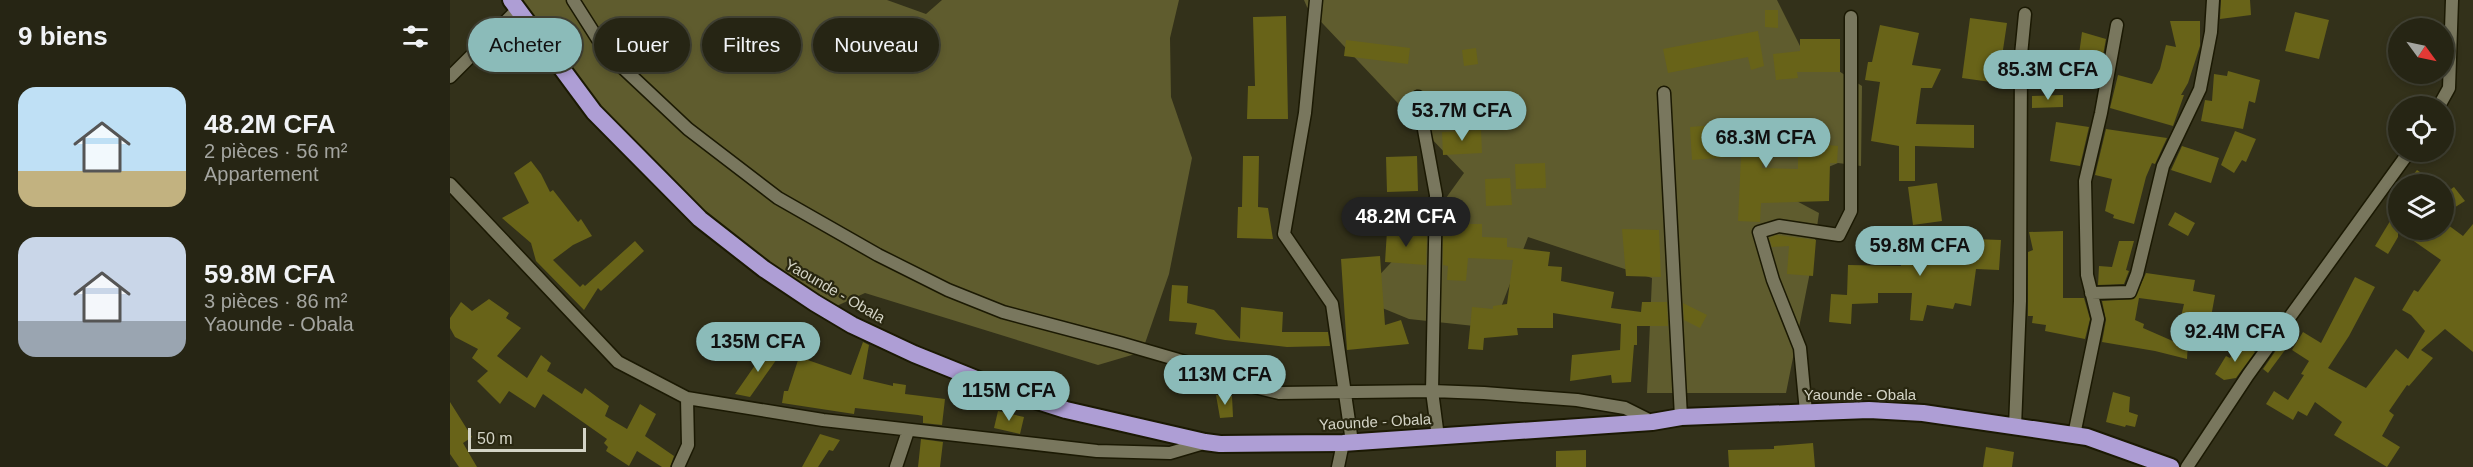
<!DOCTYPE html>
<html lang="fr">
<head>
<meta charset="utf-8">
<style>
  body { margin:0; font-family:Helvetica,sans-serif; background:#323122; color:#f1f3f6; height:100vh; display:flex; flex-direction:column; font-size:22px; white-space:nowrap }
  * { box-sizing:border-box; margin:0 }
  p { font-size:20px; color:#a4a5a0 }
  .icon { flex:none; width:33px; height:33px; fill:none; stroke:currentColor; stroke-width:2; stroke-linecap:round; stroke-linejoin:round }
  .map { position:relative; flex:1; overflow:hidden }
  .panel { display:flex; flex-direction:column; background:#262514; width:450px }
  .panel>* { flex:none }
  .guide { position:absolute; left:18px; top:18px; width:570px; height:54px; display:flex; gap:12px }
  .needle { width:39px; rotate:123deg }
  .controls { position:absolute; left:1938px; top:18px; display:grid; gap:12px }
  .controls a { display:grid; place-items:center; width:66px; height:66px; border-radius:50%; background:#262514; box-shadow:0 3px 9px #0003,0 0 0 2px #424234; font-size:30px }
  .scale { position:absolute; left:18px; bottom:15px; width:118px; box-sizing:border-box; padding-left:6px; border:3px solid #d4d4c6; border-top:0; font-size:16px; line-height:21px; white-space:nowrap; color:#d4d4c6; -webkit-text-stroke:4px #292710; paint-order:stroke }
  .price { position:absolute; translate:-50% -51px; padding:0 14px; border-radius:21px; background:#8bbbb9; color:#111; font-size:20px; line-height:39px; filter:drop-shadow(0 2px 3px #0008) }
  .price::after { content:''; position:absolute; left:50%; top:36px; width:18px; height:14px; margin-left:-9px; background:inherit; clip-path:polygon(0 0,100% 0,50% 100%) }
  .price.current { background:#222; color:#fff }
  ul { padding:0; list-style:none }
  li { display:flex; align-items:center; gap:18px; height:150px; padding:0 18px }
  li span { display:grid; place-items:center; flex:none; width:168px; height:120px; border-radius:18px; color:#555 }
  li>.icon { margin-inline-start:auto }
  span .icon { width:72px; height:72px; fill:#fffc; stroke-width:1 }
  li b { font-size:26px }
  h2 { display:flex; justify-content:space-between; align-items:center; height:72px; padding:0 18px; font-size:26px }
  .chip { padding:0 21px; border-radius:27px; background:#262514; box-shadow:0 3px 9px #0003,0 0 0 2px #424234; font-size:21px; line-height:54px }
  .chip.current { background:#8bbbb9; color:#111 }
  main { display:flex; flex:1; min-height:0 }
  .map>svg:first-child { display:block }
</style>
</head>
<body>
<main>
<section class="panel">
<h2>9 biens<svg class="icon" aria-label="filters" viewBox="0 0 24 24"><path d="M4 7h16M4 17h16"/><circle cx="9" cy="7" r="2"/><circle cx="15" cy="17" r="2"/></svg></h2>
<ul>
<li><span style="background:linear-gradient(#bfe0f5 70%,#c2b280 0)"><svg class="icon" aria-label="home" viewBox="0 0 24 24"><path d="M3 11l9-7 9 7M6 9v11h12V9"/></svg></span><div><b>48.2M CFA</b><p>2 pièces · 56 m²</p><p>Appartement</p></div></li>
<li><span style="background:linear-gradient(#c9d6e8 70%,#9aa5b1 0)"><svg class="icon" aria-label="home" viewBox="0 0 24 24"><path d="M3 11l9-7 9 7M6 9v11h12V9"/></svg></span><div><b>59.8M CFA</b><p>3 pièces · 86 m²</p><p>Yaounde - Obala</p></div></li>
</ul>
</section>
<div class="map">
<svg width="2023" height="467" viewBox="0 0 2023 467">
  <rect width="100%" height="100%" fill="#33311a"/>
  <path fill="#5f5c2e" d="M58 0H437L476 14 492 0H729L720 38 721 97 742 158 719 274 692 352 648 365 415 293 367 315 175 144Z
    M854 0H1327L1350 46 1412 86 1411 166 1388 163 1343 182 1339 197 1369 213 1362 262 1336 393H1197L1202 278 1078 237 1043 328 959 319 908 298 978 223 1014 173 857 7Z"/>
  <path fill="#686318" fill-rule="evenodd" d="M1771 0H1800L1801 15 1770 19Z
    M1315 10H1328V28L1315 27Z
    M1845 12 1879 20 1869 59 1835 51Z
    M836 16 838 119H797L798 86H805L803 17Z
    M1520 18 1557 23 1548 83 1512 78Z
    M1720 21H1750V46L1738 83 1731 95H1734L1723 126 1660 108 1668 75 1702 84 1710 69 1716 45 1726 47Z
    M1430 25 1469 33 1462 65 1491 69 1482 88H1471L1466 124 1524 125V148L1465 146V181H1449V146L1421 141 1430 82 1415 80 1418 62H1422Z
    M1308 31 1314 66 1301 70 1298 57 1218 73 1213 49Z
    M1632 32 1656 39 1651 66 1628 62Z
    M1350 39H1390V72H1347L1348 78 1326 80 1323 54 1350 51Z
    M896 40 960 48 958 64 894 56Z
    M1026 48 1028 64 1014 66 1012 50Z
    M1778 71 1810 80 1805 103 1799 101 1793 129 1751 121 1755 100 1762 101 1764 74 1777 76Z
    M1613 95V107L1582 108V96Z
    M1606 122 1639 127 1630 166 1600 161Z
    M1277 124V130L1314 131 1312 168 1348 169V142L1388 146 1387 163H1380L1379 201 1311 203 1310 222 1288 221 1291 156 1242 160 1240 127Z
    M1656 129 1717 138 1705 164 1702 163 1696 177 1684 224 1663 218 1664 215 1655 211 1662 179 1645 175Z
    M1031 130 1032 153 993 155 992 132Z
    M1785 131 1806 139 1796 162 1792 160 1784 173 1771 165Z
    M1732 146 1769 158 1761 183 1721 170Z
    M793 156H809L808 207 818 208 823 239 787 238 788 207H792Z
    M967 156 968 191 937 192 936 157Z
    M81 161 91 174 100 192 103 190 128 222 131 219 142 236 123 245 103 260 130 287 133 284 135 286 185 241 194 251 151 291 148 288 134 310 86 261 81 243 52 218 79 203 64 173Z
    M1095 163 1096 188 1066 189 1065 164Z
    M1967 170 1987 184H1956Z
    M1060 178 1062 205 1036 206 1035 179Z
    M1487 183 1492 221 1463 225 1458 187Z
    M2004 187 2015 201 1994 214V194Z
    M1948 208V230H1994V222L2013 236 2023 224V352L1995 329 1971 350 1983 358 1959 386 1957 385 1939 411 1944 415 1932 436 1950 447 1937 467 1884 435 1892 422 1865 402 1857 416 1848 411 1843 420 1816 404 1824 391 1838 400 1854 375 1851 374 1859 361 1842 350 1853 332 1871 343 1905 277 1925 287 1899 336 1878 368 1916 388 1946 349 1958 359 1975 331 1961 315 1952 310 1964 290 1968 292 1991 260 1948 230V237L1938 254 1925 246Z
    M1725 212 1745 223 1738 236 1718 225Z
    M1002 224H1032V237L1057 238V247L1100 252 1098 266 1112 267 1111 281 1164 292 1161 308 1191 312 1192 302H1217L1218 326H1187V345H1184L1181 382 1162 383 1161 375 1120 381 1122 355 1170 350 1171 324 1103 313V328H1067L1068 335 1034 338 1033 350 1018 349 1022 307 1043 309V306L1057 304 1063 260 1018 258 1016 281 997 280 998 266 993 265V234L1001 235Z
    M1172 229 1209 230 1211 277 1176 276Z
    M937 231 977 233 976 265 935 262Z
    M1613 231V298H1634L1640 319 1635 339 1595 331 1596 325 1582 323 1583 316H1578V252L1583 250 1579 232Z
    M1326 235 1366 240 1363 276 1337 274 1339 246 1322 247 1319 238Z
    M1470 236 1476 258 1498 247V238L1551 240 1549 270 1526 269 1521 306 1505 303 1503 309 1477 305 1473 321 1460 320 1462 293H1428V303L1402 304 1401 324 1379 322 1381 294 1397 295 1398 265 1451 266 1445 244Z
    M1669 241H1684L1676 270 1679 271 1674 284 1648 285 1649 266 1662 267Z
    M930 256 935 325 951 320 959 344 897 350 891 259Z
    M1696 273 1745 280 1743 291 1765 295 1759 328 1739 324 1737 359 1705 351 1652 342 1656 320 1652 301 1684 299ZM1689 298 1734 304 1725 342 1693 328 1694 324 1685 320Z
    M722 285 738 286 737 303 764 310 790 339 791 307 833 312 832 332H878L880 346 837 347 775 340 745 334 747 323 719 321Z
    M39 299 59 313 56 318 71 328 47 356 77 378 91 355 101 363 97 371 132 394 135 388 159 406 155 416 177 429 190 404 206 414 195 436 224 456 220 467H212L187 451 179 466 156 451 158 447 154 443 157 439 93 394 85 408 59 391 50 404 27 381 38 371 22 358 28 349 5 337 0 328V318L11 302 22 311Z
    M1233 303 1257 315 1250 328 1234 320Z
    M413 342 419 345 413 379 443 386V383L456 385 455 394 495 399 492 425 473 423V416L468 415 405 408 404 414 332 403 334 391H338L349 357 401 375Z
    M1791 343 1805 352 1786 378 1774 380 1765 374 1776 356 1780 358Z
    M319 345 329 356 300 397 285 394Z
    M1829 346 1835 350 1818 373 1813 369Z
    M1663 392 1680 397 1679 412 1688 415 1685 427 1676 425 1675 427 1656 422Z
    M766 395 782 396 783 417 770 418Z
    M0 402 22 437 13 443 27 467H9L0 454Z
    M548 411 574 417 570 434 544 428Z
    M370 434 390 440 383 451 379 450 368 467H352Z
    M471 439 493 442 490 467H468Z
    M1363 443 1365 467H1279L1278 450 1324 449V446Z
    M1536 447 1564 452 1562 467H1533Z
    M1136 450V467H1106V451Z"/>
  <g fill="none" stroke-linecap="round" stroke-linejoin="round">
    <g stroke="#1b1903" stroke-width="15">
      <path id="minor" d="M123 0 156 52 238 129 328 198 428 255 498 290 553 312 670 343 739 363 792 384 829 393 982 391 1034 393 1127 400 1175 408 1201 421
        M866 0 855 113 834 234 882 304 902 442
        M1214 93 1231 417
        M968 97 986 195 982 391 988 437
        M1989 106 1999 88 2002 0
        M0 184 168 362 237 398 373 420 647 451 720 453 754 443
        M1641 293 1680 292 1687 274 1713 166 1750 89 1761 32 1763 0
        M1356 412 1350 348 1323 280 1309 232 1329 226 1389 235 1401 211V17
        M1565 427 1570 301 1571 55 1575 14
        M1624 435 1648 319 1637 275 1635 181 1651 113 1667 25
        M228 467 238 445 237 398
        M446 467 458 431
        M888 467 893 443
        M1737 467 1798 375 1959 152"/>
    </g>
    <g stroke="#1b1903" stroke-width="15">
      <path id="tertiary" d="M0 77 67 10"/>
    </g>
    <g stroke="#1b1903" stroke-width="20">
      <path id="trunk" d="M61 0 144 112 250 219 314 269 365 303 402 325 464 354 556 391 616 410 755 442 770 444 893 443 1202 422 1231 417 1419 410 1473 413 1637 437 1721 467"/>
    </g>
    <use href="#minor" stroke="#79775e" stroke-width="12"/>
    <use href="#tertiary" stroke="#79775e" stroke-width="12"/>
    <use href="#trunk" stroke="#ae9ed5" stroke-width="16"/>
  </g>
  <g text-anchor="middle" stroke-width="4.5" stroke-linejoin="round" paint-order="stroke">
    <g font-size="15" fill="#d4d4c6" stroke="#292710">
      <text transform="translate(385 291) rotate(30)" y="5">Yaounde - Obala</text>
      <text x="1410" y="400">Yaounde - Obala</text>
      <text transform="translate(925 422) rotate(-3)" y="5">Yaounde - Obala</text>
    </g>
  </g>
</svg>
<div class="controls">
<a><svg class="needle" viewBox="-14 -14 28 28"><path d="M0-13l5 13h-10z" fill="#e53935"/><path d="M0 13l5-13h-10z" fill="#a4a5a0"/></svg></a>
<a><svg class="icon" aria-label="locate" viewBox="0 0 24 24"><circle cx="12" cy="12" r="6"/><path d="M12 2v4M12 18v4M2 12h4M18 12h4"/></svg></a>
<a><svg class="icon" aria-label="layers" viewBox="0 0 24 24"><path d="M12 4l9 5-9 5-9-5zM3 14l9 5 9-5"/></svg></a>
</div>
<div class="scale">50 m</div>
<b class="price" style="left:1598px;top:101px">85.3M CFA</b>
<b class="price" style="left:1012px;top:142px">53.7M CFA</b>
<b class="price" style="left:1316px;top:169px">68.3M CFA</b>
<b class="price current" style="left:956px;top:248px">48.2M CFA</b>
<b class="price" style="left:1470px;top:277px">59.8M CFA</b>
<b class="price" style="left:1785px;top:363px">92.4M CFA</b>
<b class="price" style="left:308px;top:373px">135M CFA</b>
<b class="price" style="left:775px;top:406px">113M CFA</b>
<b class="price" style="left:559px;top:422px">115M CFA</b>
<div class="guide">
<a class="chip current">Acheter</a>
<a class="chip">Louer</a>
<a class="chip">Filtres</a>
<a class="chip">Nouveau</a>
</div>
</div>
</main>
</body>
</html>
